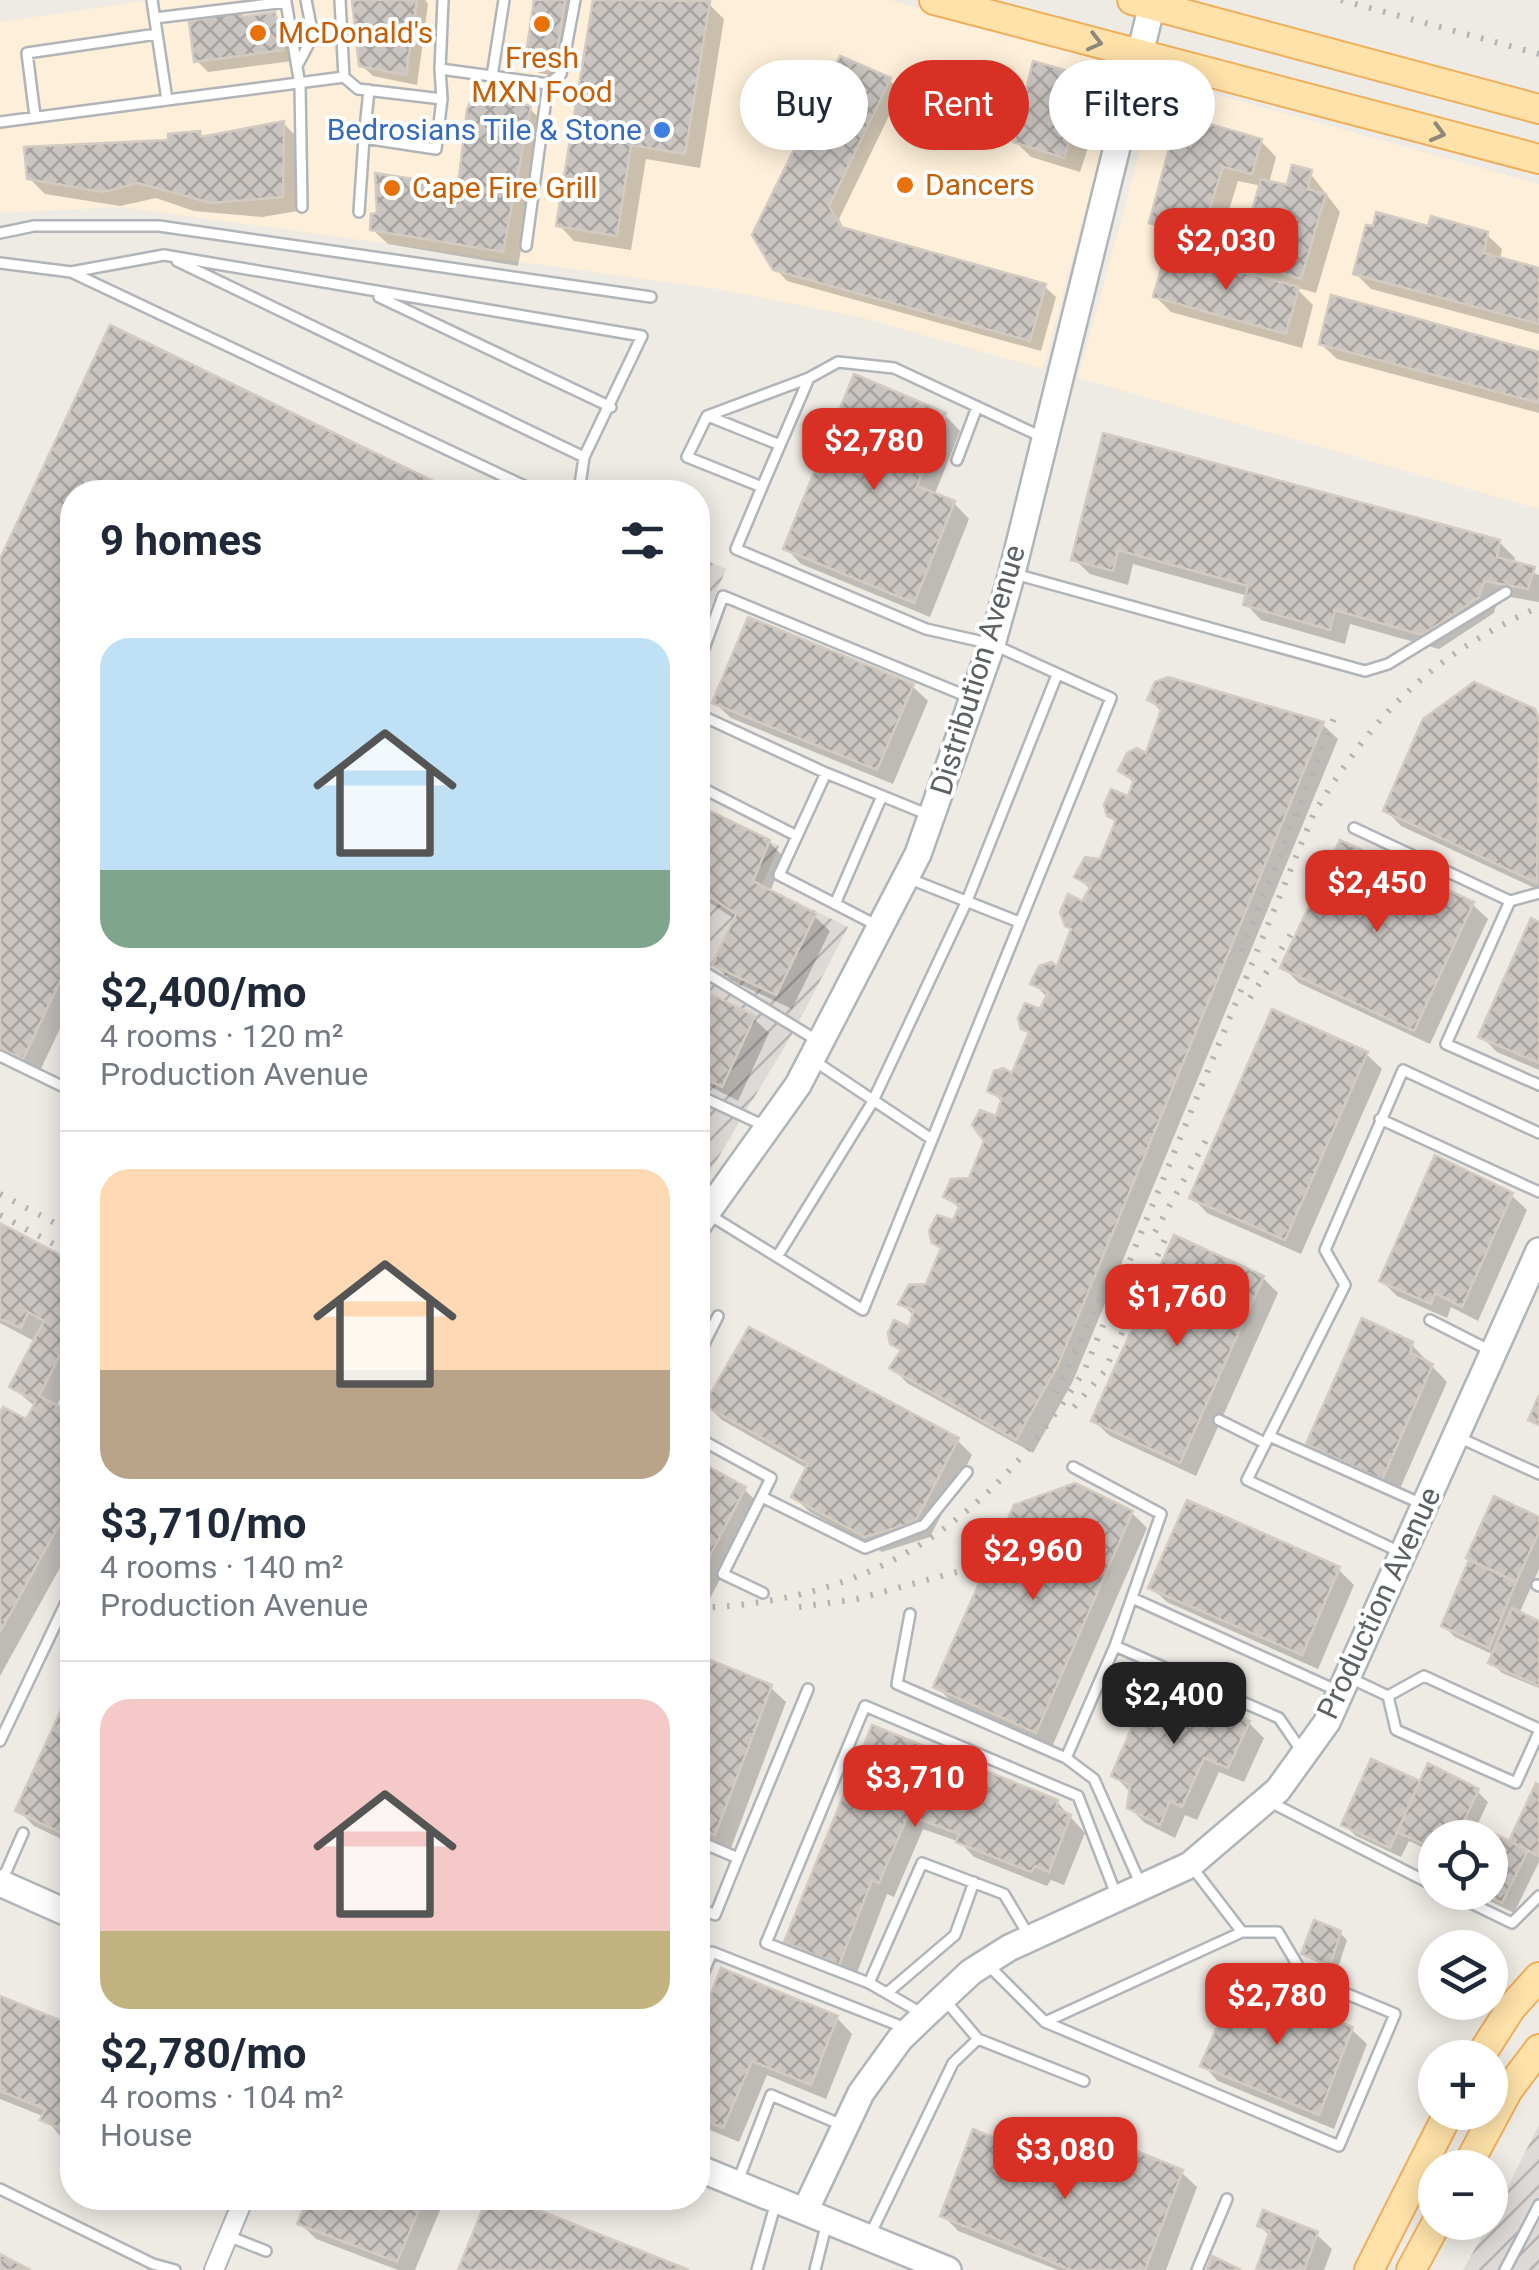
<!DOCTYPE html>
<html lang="en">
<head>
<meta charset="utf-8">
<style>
  body { margin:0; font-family:Roboto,sans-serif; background:#f2f2f3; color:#1f2937; height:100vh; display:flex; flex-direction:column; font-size:38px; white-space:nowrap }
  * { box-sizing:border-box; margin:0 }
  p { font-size:32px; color:#747a83 }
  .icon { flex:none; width:55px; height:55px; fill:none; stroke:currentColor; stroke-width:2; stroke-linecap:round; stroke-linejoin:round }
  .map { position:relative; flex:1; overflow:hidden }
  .side { position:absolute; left:60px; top:480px; width:650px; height:1730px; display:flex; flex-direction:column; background:#fff; border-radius:40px; box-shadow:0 5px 25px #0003 }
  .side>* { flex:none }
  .top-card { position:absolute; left:740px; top:60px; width:648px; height:90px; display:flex; gap:20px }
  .tools { position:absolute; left:1418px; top:1820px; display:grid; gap:20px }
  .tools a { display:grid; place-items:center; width:90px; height:90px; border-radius:50%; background:#fff; box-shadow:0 5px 25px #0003; font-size:50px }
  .price { position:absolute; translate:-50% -85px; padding:0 22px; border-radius:20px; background:#d93025; color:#fff; font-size:32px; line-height:65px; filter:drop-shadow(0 2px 5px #0008) }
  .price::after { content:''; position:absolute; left:50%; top:60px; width:30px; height:22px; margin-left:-15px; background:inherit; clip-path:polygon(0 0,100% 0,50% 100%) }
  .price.active { background:#222; color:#fff }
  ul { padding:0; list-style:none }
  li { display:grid; align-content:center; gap:20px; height:530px; padding:0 40px }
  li+li { border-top:2px solid #e0e1e3 }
  li span { display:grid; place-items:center; height:310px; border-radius:30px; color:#555 }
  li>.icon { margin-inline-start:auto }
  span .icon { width:180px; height:180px; fill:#fffc; stroke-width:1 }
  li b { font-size:42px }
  h2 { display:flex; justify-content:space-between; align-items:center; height:120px; padding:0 40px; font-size:42px }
  .pill { padding:0 35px; border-radius:45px; background:#fff; box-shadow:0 5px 25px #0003; font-size:35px; line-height:90px }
  .pill.active { background:#d93025; color:#fff }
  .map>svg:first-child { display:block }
</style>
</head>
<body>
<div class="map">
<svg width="1539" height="2270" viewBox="0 0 1539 2270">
  <defs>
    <pattern id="industrial-furrows" width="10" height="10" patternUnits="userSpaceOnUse" patternTransform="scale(2.5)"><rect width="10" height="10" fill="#ddd9d6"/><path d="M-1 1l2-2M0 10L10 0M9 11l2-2" fill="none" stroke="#b6b3b1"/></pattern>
    <pattern id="building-cross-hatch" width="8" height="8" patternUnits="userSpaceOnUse" patternTransform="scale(2.5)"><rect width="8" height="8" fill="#cac5c1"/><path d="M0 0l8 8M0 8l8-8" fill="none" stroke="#a7a3a0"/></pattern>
  </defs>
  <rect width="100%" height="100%" fill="#eeeae4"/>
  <path fill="#fdefd9" d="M150 0H890L1101 60 1114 77 1117 91 1043 369 864 318 717 289 121 207 0 213V22Z
    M1175 83 1539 184V509L1078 378 1154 100Z"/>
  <path fill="url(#industrial-furrows)" d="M698 557 726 569 698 637Z
    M698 806 779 846 762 885 848 927 794 1031 700 1188Z
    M1539 2125V2270H1463L1490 2222Z"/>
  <path fill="#0003" d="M355 0H425L428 4 417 85 373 76 361 65Z
    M537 0H577L565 78 539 73 528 61Z
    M595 0H686L709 4 724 19 700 168 646 159 631 250 574 241 559 225Z
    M240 13 245 19 274 14 286 26 293 61 208 72 197 61Z
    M1034 64 1094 81 1110 97 1093 149 1088 148 1080 172 1031 157 1016 142Z
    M889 80 901 91 839 219 845 231 1044 286 1056 297 1041 351 787 281 775 268Z
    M474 101 529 108 545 124 518 266 388 244 372 229 461 189 462 151Z
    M1180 118 1261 141 1276 157 1269 183 1288 188 1310 173 1340 212 1316 293 1295 287 1313 305 1302 348 1171 312 1156 297 1261 280 1240 259 1262 186 1238 181 1216 251 1167 238 1152 223Z
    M283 123 299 139 298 211 262 217 194 211 156 198 120 206 45 194 29 178 199 133 205 139Z
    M1430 230 1486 234 1502 249 1500 260 1539 271V334L1371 289 1355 273Z
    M111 329 451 492H72V1003L39 1073 0 1054V565Z
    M1321 344 1539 355V413L1337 359Z
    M945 415 960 431 934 496 954 503 969 519 930 617 801 564 786 548Z
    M1105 436 1499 542 1515 558 1513 564 1539 575V602L1499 595 1494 613 1439 649 1350 624 1345 644 1261 620 1246 604 1248 596 1133 564 1128 585 1090 574 1074 559Z
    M698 610 708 621 698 643Z
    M912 686 928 701 893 784 731 718 715 703Z
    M1150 700 1322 724 1338 739 1073 1381 1033 1453 907 1383 892 1367 902 1353 893 1343 910 1330 915 1317 901 1303 927 1286 961 1210 946 1196 971 1180 998 1119 1003 1103 990 1090 1014 1077 1030 1035 1023 1028 1041 1013 1048 998 1033 983 1058 969 1091 890 1077 877 1102 861 1118 822 1110 814 1129 799 1135 784 1121 770 1147 756 1163 713Z
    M1534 711 1539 716V890L1401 826 1386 810Z
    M698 807 769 842 784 857 770 892 814 916 830 931 792 1009 731 980 715 965 736 920 698 895Z
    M1472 904 1488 919 1430 1044 1299 983 1283 967Z
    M1539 925V1070L1497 1052 1481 1036Z
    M698 990 753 1018 769 1033 738 1101 698 1080Z
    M1366 1054 1382 1069 1301 1254 1207 1213 1192 1197Z
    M1511 1195 1527 1210 1478 1321 1451 1307 1447 1318 1397 1296 1382 1281Z
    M0 1226 72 1264V1376L56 1407 72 1416V1546L0 1676V1418L27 1422 36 1407 12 1387 36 1342 0 1323Z
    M1263 1278 1278 1293 1196 1476 1110 1436 1094 1421Z
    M1411 1344 1447 1382 1398 1493 1324 1459 1309 1444Z
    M707 1405 957 1440 972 1455 930 1537 882 1552 810 1512 794 1497 808 1469 722 1420Z
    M698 1464 744 1489 760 1505 709 1600 698 1602Z
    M1495 1499 1539 1520V1569L1519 1614 1539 1624V1688L1502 1673 1491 1662 1494 1655 1455 1637 1443 1625Z
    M1132 1513 1147 1528 1052 1747 952 1702 936 1686Z
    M1339 1570 1354 1585 1318 1669 1167 1602 1151 1587Z
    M698 1658 770 1687 786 1702 731 1848 698 1835Z
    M72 1692V1844L34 1826 18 1810Z
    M1249 1723 1264 1738 1244 1782 1219 1772 1197 1820 1185 1815 1175 1838 1145 1823 1130 1808 1129 1791 1114 1775Z
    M873 1728 1057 1802 1085 1833 1064 1885 1051 1880 1047 1886 974 1857 960 1842 923 1829 894 1897 887 1894 855 1978 803 1957 787 1941Z
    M1422 1784 1477 1791 1488 1802 1476 1828 1510 1844 1539 1788V1862L1514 1913 1471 1892H1490V1838H1435V1853L1409 1841 1401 1857 1356 1836 1344 1824Z
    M1340 1933 1347 1940 1337 1971 1304 1954Z
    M723 1972 837 2018 852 2034 826 2099 767 2075 739 2142 698 2125V2034Z
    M0 1998 72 2028V2141L59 2135 45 2117 0 2099Z
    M1351 2029 1367 2044 1334 2129 1218 2081 1203 2065Z
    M1181 2172 1197 2187 1166 2270H1058L958 2231 943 2215 1072 2173Z
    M311 2198H445L415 2270H398L316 2239 300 2223Z
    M1260 2226 1316 2234 1332 2249 1324 2270H1259L1271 2237Z"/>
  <path fill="url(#building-cross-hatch)" stroke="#d3cbc2" stroke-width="2.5" d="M352 0H417L406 75 359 66Z
    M534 0H565L554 68 525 62Z
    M593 0 710 1 685 154 631 145 617 236 556 226Z
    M241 10 242 17 275 12 283 50 194 62 189 22Z
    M840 56 891 78 829 206 841 227 1046 284 1030 341 773 270 752 235Z
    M1033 61 1096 79 1078 134 1072 133 1064 158 1013 142Z
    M482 96 531 106 503 252 370 230 371 214 377 213 375 173 458 186 467 109 472 99Z
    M1178 115 1262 139 1252 174 1223 167 1201 237 1149 223Z
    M284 121 283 197 211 203 138 183 103 192 27 179 24 147 168 140V134L200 131 201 137Z
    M1292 165 1312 170 1308 189 1326 194 1301 279 1238 260 1261 179 1287 185Z
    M1376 212 1428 226 1431 216 1488 232 1484 253 1539 268V324L1353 274 1366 225 1373 226Z
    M1166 252 1299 287 1286 334 1153 297Z
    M1331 295 1539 352V403L1319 344Z
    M110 325 456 492H72V956L23 1059 0 1048V559Z
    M854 374 946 413 917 486 955 501 914 603 783 549Z
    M1103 433 1500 540 1497 557 1535 567 1528 589 1484 581 1479 597 1422 635 1335 610 1330 630 1243 605 1248 586 1118 550 1113 571 1071 560Z
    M748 617 914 684 877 770 712 703Z
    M1168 677 1324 722 1058 1365 1016 1440 889 1368 901 1350 890 1344 888 1333 894 1320 909 1327 914 1310 898 1304 909 1285 926 1284 941 1248 932 1243 929 1231 937 1215 953 1220 960 1205 943 1197 951 1179 969 1178 984 1141 972 1125 980 1110 996 1116 1002 1098 987 1091 994 1071 1003 1068 1012 1073 1029 1032 1021 1029 1018 1018 1025 1003 1040 1009 1048 992 1030 984 1039 966 1051 962 1057 966 1071 929 1065 926 1060 912 1068 894 1082 901 1091 886 1074 877 1085 857 1100 859 1116 820 1107 816 1104 805 1111 789 1128 796 1134 780 1118 771 1127 753 1137 748 1146 753 1162 707 1147 700 1155 682Z
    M1474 682 1535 709 1539 720 1537 883 1383 811 1423 719Z
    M698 805 770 840 753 881 816 914 776 995 712 965 736 914 698 889Z
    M1340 840 1474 902 1414 1031 1280 968Z
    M1531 918 1539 922V1063L1478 1037Z
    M698 988 755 1016 722 1087 698 1075Z
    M1272 1009 1368 1052 1285 1240 1189 1198Z
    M1435 1155 1513 1193 1462 1307 1435 1293 1431 1304 1379 1281Z
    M0 1223 72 1261V1331L39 1396 72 1413V1501L0 1632V1413L3 1407 26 1419 36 1401 9 1387 44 1321 28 1312 21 1328 0 1319Z
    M1174 1235 1264 1276 1180 1463 1091 1421Z
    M1362 1318 1413 1342 1410 1353 1433 1364 1382 1480 1306 1444Z
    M749 1327 959 1438 915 1522 865 1537 791 1497 808 1464 704 1405Z
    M1539 1395V1425L1528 1420Z
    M698 1461 746 1487 698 1578Z
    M1075 1483 1133 1511 1036 1733 933 1687 1014 1505Z
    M1494 1496 1539 1517V1532L1516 1582 1466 1558Z
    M1187 1500 1340 1567 1302 1655 1148 1588Z
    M1469 1560 1516 1582 1489 1648 1441 1626Z
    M1512 1608 1539 1621V1686L1488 1663Z
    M698 1655 772 1685 715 1835 698 1827Z
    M1154 1676 1250 1721 1228 1768 1204 1758 1182 1807 1170 1801 1160 1825 1127 1808 1130 1785 1111 1776Z
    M72 1686V1838L15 1811Z
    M872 1725 1058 1800 1056 1808 1071 1815 1049 1872 1035 1866 1031 1872 956 1842 959 1834 908 1815 879 1883 872 1880 839 1965 784 1942Z
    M1371 1759 1420 1781 1390 1848 1341 1825Z
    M1428 1763 1479 1789 1456 1838H1435V1849L1397 1832Z
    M1536 1783 1539 1785V1856L1509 1841Z
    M1466 1820 1528 1850 1502 1903 1480 1892H1490V1838H1459Z
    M1314 1920 1341 1931 1330 1966 1301 1954Z
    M721 1968 838 2016 811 2085 752 2061 723 2128 698 2118V2027Z
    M1236 1984 1353 2027 1319 2115 1200 2066Z
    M0 1996 72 2025V2133L40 2120 45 2109 0 2091Z
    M973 2129 1071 2170 1085 2130 1183 2170 1145 2270H1071L940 2216Z
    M308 2198H424L397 2262 297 2224Z
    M487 2198H508L689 2270H458Z
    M1263 2210 1318 2232 1304 2270H1256L1270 2231 1257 2226Z
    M0 2254 31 2270H0Z
    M1212 2256 1241 2270H1207Z"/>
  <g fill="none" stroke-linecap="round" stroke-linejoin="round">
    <g stroke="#b1b5b9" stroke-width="14">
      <path id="lane" d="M152 0 167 100 344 77
        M340 0 344 77 358 89 442 99 440 69 492 76 504 0
        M155 18 286 2 300 85 302 207
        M298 64 313 36 306 0
        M440 69 443 0
        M492 76 548 84 561 74 575 0
        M369 90 364 138 436 149 442 99
        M35 116 27 53 157 34
        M0 122 167 100
        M359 212 364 138
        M0 233 34 226H159L651 297
        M526 246 548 84
        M177 261 584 457
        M0 263 71 272 164 255 642 336 584 457 579 492
        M73 273 537 492
        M379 297 611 407
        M809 378 762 487 687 457 707 416 809 378 838 362 894 368 1042 437
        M708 416 780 445
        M957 460 977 407
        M1015 574 1365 671 1388 664 1506 592
        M698 665 723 596 971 698
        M698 714 826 773
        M698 786 797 836
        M1354 828 1510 901
        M910 879 1019 922
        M1539 893 1510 901 1446 1044 1539 1085
        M835 904 882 796
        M878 926 779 875 826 773 929 815
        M698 968 818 1041
        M0 1056 72 1091
        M816 1062 930 1138
        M698 1095 767 1127
        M1380 1119 1539 1192
        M708 1214 863 1310 1111 698 992 644 926 629 736 549 762 487
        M777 1257 872 1103 966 903 1057 675
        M1430 1320 1491 1351
        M698 1356 718 1316
        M1219 1420 1265 1443
        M1269 1436 1422 1504
        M698 1438 771 1478 723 1574 763 1593
        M1460 1438 1539 1474
        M1073 1467 1161 1514 1115 1646
        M762 1497 865 1548 924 1525 967 1472
        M1400 1552 1247 1480 1345 1285 1325 1250 1403 1070 1539 1133
        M1537 1585 1539 1586
        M1132 1598 1338 1691
        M910 1614 897 1684 1066 1758
        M1350 1678 1388 1696
        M1388 1696 1396 1730 1516 1783 1539 1732
        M1388 1696 1424 1676 1539 1729
        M0 1741 72 1590
        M1268 1801 1435 1886
        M698 1841 738 1858 808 1689
        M1192 1867 1242 1932
        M2 1881 23 1833
        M1141 1885 1094 1779 1066 1758 1115 1646 1279 1718 1303 1753
        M1448 1892 1512 1923 1539 1896
        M698 1907 715 1915 738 1858
        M1242 1932H1278L1304 1976 1395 2014 1339 2146 1045 2022Z
        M988 1965 1045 2022
        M869 1983 766 1943 865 1706 1078 1796 1117 1897
        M698 1986 712 1952 908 2029
        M887 1993 955 1935 974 1882
        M944 1999 978 2039
        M923 2014 869 1983 922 1863 1004 1894 1029 1936
        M738 2181 771 2095 842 2125
        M0 2189 153 2264 175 2270
        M870 2235 953 2063 978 2039 1084 2081
        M228 2236 266 2251
        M757 2270 776 2202
        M815 2270 827 2222
        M1197 2270 1227 2199
        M1505 2270 1539 2205"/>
    </g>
    <g stroke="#b1b5b9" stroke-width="22">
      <path id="street" d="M214 2270 244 2198"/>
    </g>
    <g stroke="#b0b5b9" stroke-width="30">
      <path id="secondary" d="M698 1225 798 1085 918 854 992 644 1012 573 1152 5
        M0 1883 72 1915
        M698 2168 948 2270
        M805 2211 861 2093 900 2039 925 2015 971 1972 1009 1948 1190 1865 1278 1790 1327 1722 1539 1251"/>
    </g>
    <g stroke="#f0ae5b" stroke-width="32">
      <path id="primary" d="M934 0 1539 159
        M1132 0 1539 109
        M1479 2058 1511 2008 1539 1977
        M1466 2168 1508 2090 1539 2049
        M1369 2270 1449 2112
        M1411 2270 1437 2222"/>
    </g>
    <use href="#lane" stroke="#fff" stroke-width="9"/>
    <use href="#street" stroke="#fff" stroke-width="18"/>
    <use href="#secondary" stroke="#fff" stroke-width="25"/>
    <use href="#primary" stroke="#fee2a9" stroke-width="28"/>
    <path stroke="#b2b3b4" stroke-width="6" stroke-dasharray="2.5 12" stroke-linecap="butt" d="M1341 0 1539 54
      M1242 951 1334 718
      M1250 998 1291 934
      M0 1194 72 1232
      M0 1215 72 1254
      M1155 1232 1210 1133
      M1056 1393 1100 1298
      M1074 1407 1104 1372 1168 1233
      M799 1607 857 1599 971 1568
      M698 1608C877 1601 993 1519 1085 1369L1314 813C1376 712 1430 656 1539 607"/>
  </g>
  <defs><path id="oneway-chevron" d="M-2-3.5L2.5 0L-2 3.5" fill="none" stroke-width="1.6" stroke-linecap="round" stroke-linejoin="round" transform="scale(2.5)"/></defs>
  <g stroke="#8d8879">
    <use href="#oneway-chevron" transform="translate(1095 42) rotate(14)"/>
    <use href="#oneway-chevron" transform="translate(1438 133) rotate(15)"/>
  </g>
  <g fill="#e8710a" stroke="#fff" stroke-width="4">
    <circle cx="542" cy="24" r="10"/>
    <circle cx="258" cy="33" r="10"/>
    <circle cx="905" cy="185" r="10"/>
    <circle cx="392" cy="188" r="10"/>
  </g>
  <circle fill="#3f7fe0" stroke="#fff" stroke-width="4" cx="662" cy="130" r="10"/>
  <g text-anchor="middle" stroke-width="8" stroke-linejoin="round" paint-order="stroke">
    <g font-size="30" fill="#c56008" stroke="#fff" text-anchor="start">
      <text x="278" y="43">McDonald's</text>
      <text x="542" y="68" text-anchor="middle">Fresh<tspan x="542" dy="34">MXN Food</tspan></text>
      <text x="925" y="195">Dancers</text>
      <text x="412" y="198">Cape Fire Grill</text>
    </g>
    <g font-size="30" fill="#366cbe" stroke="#fff" text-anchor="end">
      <text x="642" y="140">Bedrosians Tile &amp; Stone</text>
    </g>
    <g font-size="30" fill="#5c6164" stroke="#fff">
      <text transform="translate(978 670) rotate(-73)" y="10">Distribution Avenue</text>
      <text transform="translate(1379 1603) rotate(-65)" y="10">Production Avenue</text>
    </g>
  </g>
</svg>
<div class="tools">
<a><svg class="icon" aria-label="locate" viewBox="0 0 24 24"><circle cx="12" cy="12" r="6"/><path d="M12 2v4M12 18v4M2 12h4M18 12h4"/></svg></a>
<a><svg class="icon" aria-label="layers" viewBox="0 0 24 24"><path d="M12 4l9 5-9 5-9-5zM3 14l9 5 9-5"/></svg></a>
<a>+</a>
<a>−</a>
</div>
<b class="price" style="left:1226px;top:293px">$2,030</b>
<b class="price" style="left:874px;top:493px">$2,780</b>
<b class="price" style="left:1377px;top:935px">$2,450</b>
<b class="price" style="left:1177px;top:1349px">$1,760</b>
<b class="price" style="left:1033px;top:1603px">$2,960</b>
<b class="price active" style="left:1174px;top:1747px">$2,400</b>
<b class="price" style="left:915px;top:1830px">$3,710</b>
<b class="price" style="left:1277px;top:2048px">$2,780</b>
<b class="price" style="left:1065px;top:2202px">$3,080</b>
<div class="top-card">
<a class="pill">Buy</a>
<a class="pill active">Rent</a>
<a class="pill">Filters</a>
</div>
<section class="side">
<h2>9 homes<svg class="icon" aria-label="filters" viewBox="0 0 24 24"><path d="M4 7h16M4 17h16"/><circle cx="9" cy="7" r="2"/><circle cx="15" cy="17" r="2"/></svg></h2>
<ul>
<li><span style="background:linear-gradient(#bfe0f5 75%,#7fa58c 0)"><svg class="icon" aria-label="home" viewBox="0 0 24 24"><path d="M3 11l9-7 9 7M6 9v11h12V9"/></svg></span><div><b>$2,400/mo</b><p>4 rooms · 120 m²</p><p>Production Avenue</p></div></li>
<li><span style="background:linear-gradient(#ffd9b3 65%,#b9a48a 0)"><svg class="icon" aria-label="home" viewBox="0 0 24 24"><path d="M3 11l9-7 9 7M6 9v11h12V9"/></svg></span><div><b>$3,710/mo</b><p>4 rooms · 140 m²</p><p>Production Avenue</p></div></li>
<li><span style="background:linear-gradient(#f6c9c9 75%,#c2b280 0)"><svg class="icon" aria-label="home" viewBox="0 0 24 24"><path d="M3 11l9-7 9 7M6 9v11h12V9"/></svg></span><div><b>$2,780/mo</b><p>4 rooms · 104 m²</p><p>House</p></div></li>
</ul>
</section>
</div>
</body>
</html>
